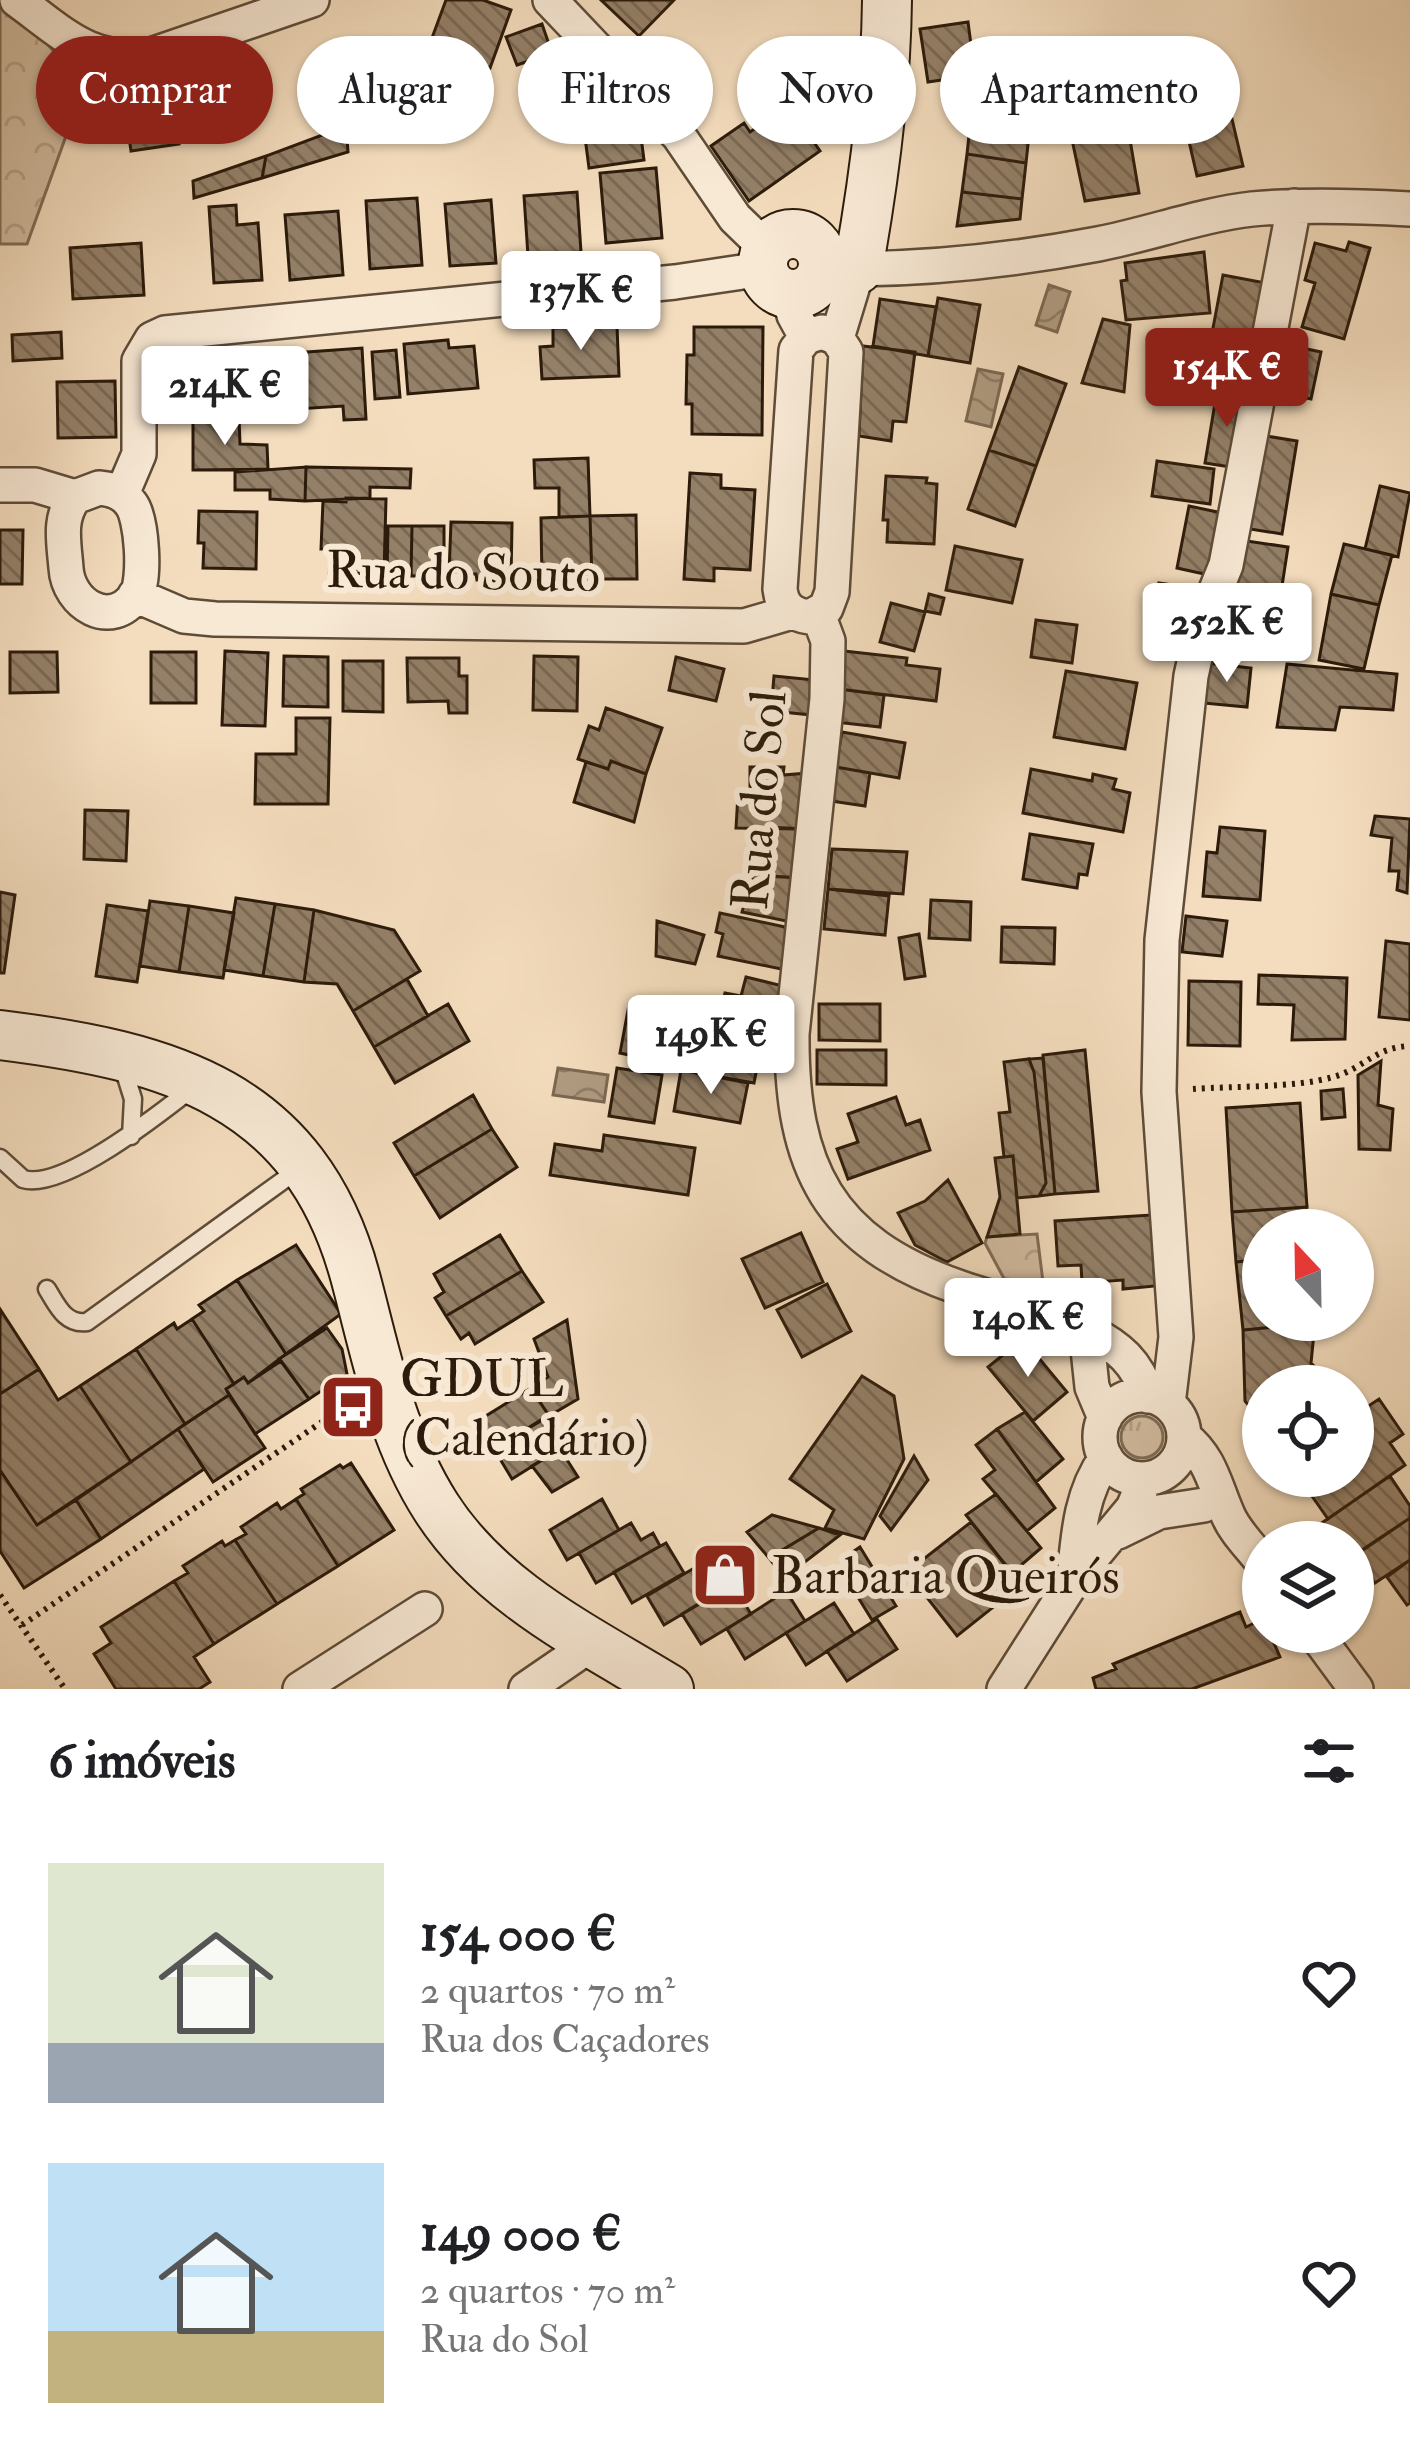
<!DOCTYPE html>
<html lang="pt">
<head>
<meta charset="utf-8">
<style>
  body { margin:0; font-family:"IM FELL Double Pica",serif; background:#f6f6f6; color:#202124; height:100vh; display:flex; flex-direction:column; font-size:45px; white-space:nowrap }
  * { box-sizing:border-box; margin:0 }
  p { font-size:39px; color:#757577 }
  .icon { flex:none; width:66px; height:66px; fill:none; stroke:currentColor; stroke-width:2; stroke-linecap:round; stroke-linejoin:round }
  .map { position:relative; height:1689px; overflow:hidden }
  .drawer { display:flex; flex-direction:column; background:#fff; flex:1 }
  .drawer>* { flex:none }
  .top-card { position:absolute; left:36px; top:36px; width:1338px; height:108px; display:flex; gap:24px }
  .needle { width:78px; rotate:338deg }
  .tools { position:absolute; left:1242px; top:1209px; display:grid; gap:24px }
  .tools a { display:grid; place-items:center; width:132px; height:132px; border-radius:50%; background:#fff; box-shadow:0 3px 9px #0004; font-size:60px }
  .price { position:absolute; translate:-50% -102px; padding:0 27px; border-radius:12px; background:#fff; color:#222; font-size:39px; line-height:78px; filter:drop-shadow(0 3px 6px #0008) }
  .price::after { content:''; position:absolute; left:50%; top:72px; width:36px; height:27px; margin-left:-18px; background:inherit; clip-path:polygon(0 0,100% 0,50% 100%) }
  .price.selected { background:#8f2418; color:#fff }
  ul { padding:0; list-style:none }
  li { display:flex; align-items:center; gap:36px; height:300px; padding:0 48px }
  li span { display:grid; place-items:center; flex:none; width:336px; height:240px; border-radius:0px; color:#555 }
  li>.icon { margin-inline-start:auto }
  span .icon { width:144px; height:144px; fill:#fffc; stroke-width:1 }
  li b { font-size:51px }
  h2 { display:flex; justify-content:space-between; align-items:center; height:144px; padding:0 48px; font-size:51px }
  .chip { padding:0 42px; border-radius:54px; background:#fff; box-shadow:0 3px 9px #0004; font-size:42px; line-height:108px }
  .chip.selected { background:#8f2418; color:#fff }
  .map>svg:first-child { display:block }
</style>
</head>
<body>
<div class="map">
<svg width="1410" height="1689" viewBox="0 0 1410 1689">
  <defs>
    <pattern id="grass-tufts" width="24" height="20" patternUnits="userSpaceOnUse" patternTransform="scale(3)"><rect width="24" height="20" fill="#d2bca0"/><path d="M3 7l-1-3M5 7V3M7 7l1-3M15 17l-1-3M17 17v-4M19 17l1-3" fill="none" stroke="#b4a188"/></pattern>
    <pattern id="forest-crowns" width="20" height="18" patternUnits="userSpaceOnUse" patternTransform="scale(3)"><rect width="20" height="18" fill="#d2bca0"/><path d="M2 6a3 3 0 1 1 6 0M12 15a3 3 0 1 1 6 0" fill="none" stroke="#b4a188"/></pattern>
    <pattern id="water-waves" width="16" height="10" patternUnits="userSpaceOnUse" patternTransform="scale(3)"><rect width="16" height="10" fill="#b09b81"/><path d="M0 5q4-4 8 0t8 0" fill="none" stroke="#8f7e68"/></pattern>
    <pattern id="building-back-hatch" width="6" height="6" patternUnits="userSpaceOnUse" patternTransform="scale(3)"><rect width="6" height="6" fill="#948068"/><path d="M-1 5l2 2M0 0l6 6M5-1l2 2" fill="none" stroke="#796854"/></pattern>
  </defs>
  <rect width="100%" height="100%" fill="#f4ddbe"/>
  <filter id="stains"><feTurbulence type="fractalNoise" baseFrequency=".00167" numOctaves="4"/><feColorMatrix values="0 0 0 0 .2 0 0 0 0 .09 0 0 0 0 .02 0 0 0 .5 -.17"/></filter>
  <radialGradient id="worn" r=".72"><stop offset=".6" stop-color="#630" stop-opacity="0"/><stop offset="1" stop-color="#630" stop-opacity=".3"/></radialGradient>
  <path fill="url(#grass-tufts)" stroke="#7f6c56" stroke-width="3" d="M1121 1437a21 21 0 1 1 42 0a21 21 0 1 1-42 0Z"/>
  <path fill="url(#forest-crowns)" stroke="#7f6c56" stroke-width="3" d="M0 3 37 32 84 86 27 244H0Z
    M1037 1234 1044 1290 1008 1286 985 1243 987 1237Z"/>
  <path fill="url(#water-waves)" stroke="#7b6852" stroke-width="3" d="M1049 285 1070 292 1057 332 1036 325Z
    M978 369 1003 374 991 427 966 421Z
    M558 1068 608 1075 604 1102 553 1095Z"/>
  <path fill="url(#building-back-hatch)" stroke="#2c1b0b" stroke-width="3" d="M446 0H483L511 10 490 68 429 46Z
    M601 0H674L639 36Z
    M968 22 975 75 928 82 920 29Z
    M542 24 552 53 517 65 506 37Z
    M436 73 442 93 380 114 373 94Z
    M975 94 1035 103 1029 135 970 126Z
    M172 97 179 144 131 151 124 103Z
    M788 106 820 151 749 201 711 146 744 123 750 132Z
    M638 114 644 160 589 168 583 122Z
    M1126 116 1139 193 1085 201 1070 130Z
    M1232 119 1243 166 1197 176 1188 137 1199 134 1197 127Z
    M346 126 348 152 262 178 266 156Z
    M970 126 1029 135 1026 163 967 154Z
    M967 154 1026 163 1022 199 962 192Z
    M266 156 262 178 194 198 193 181Z
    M656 168 662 238 606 243 600 173Z
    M577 192 581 252 528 256 524 196Z
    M962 192 1022 199 1020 219 957 226Z
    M417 198 422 265 370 269 366 201Z
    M491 200 496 263 450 266 445 204Z
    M236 205 237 225 258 223 262 280 214 283 209 207Z
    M338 211 343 275 290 280 285 215Z
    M1349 242 1370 248 1344 339 1302 327 1315 283 1305 280 1315 243 1346 251Z
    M141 243 144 295 73 299 70 248Z
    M1204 252 1210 313 1126 320 1121 281 1127 280 1125 263Z
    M1223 275 1271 284 1258 351 1210 344Z
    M938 298 980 305 970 363 928 356Z
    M880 299 936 307 928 356 873 346Z
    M1103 319 1130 325 1124 392 1082 383Z
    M617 326 619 376 542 379 540 347 553 346V328Z
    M694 327H763L762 435 692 434V404H686L687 355H694Z
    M61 332 62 358 13 361 12 335Z
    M448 340 449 348 474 346 478 388 408 394 404 344Z
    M1278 343 1321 352 1311 399 1268 390Z
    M1210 344 1258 351 1251 390 1204 382Z
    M863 346 915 352 906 422 893 421 891 441 859 436Z
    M362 348 366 419 344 420 343 406 297 409 294 353Z
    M396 350 400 397 375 399 372 352Z
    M267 356 271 409 238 411 239 418 199 421 195 362Z
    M1019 367 1066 384 1036 466 989 450Z
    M115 381 116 437 58 438 57 382Z
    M1217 391 1248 396 1237 468 1205 463Z
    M239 418 240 444 267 445 268 469 193 470V422Z
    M1260 435 1297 441 1282 534 1244 528Z
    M989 450 1036 466 1015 526 968 509Z
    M588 458 590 516 559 517V488H535L534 460Z
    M1157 461 1214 469 1210 504 1152 496Z
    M306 467 411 469 410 488 370 487V498L305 501Z
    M306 467 305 501 270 499V490H235V472Z
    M690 473 721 475V488L755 490 750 570 714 568V581L684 579Z
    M886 476 927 478 926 483 937 484 934 544 887 542 888 520H883Z
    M1380 486 1410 493 1398 557 1365 549Z
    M346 498 386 499 384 574 329 573 330 549H321L323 501 346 502Z
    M1189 506 1227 514 1213 576 1177 568Z
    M199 511 257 512 256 569 203 568 204 543H198Z
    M636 515 637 579H592L590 516Z
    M590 516 592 579 542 581 541 518Z
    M451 522 512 523 511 582 477 580 476 574H449Z
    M388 526H412L411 576H387Z
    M412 526H444V576H411Z
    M0 530H23L22 584H0Z
    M1240 540 1288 547 1278 612 1243 607 1246 592 1232 590Z
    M1344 544 1392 555 1379 605 1331 594Z
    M955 546 1022 560 1012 603 946 590Z
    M1159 583 1200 589 1193 636 1153 631Z
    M929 594 944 598 940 614 925 611Z
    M1331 594 1379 605 1364 669 1319 660Z
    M891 603 925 612 914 651 880 642Z
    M1036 620 1077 625 1072 663 1031 657Z
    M225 651 268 653 265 726 222 725Z
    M844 651 907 658 906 665 940 669 936 701 839 689Z
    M10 652H57L58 692 10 693Z
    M151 652H196V703H151Z
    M284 656 328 657V707L283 706Z
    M534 656 578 657 577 711 533 710Z
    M676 657 724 669 716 701 669 690Z
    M407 658H459V676H467V713H449L448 701 408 702Z
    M343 661H383V712L343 711Z
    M1207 663 1251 668 1247 707 1203 703Z
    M1287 664 1397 674 1393 710 1340 707 1335 730 1277 727Z
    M1066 671 1137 683 1125 749 1054 737Z
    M774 676 815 680 812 715 771 711Z
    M839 689 884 695 880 727 835 722Z
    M606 708 662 728 646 774 611 761 608 769 578 759 589 726 599 730Z
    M296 718H330L328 804H255L256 754H296Z
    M842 732 905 743 899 778 836 767Z
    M611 761 646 774 634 822 574 802 586 762 608 769Z
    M750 767H784L783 775 809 773 805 829 736 828 738 794 750 795Z
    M836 767 870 773 865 806 831 801Z
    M1031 769 1092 781 1093 774 1116 779 1113 789 1130 793 1123 832 1023 813Z
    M85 810 128 811 126 861 84 859Z
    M1375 816 1410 819 1407 893 1397 890 1399 871H1389L1392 838 1371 835Z
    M766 827 805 829 801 878 763 876Z
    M1220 827 1265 831 1260 900 1203 896 1207 852 1217 853Z
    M1030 834 1093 844 1087 875 1079 874 1077 888 1023 879Z
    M832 849 907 852 903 894 828 889Z
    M753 875 801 878 796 923 742 912Z
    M828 889 889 896 885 935 824 929Z
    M0 892 15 895 4 973H0Z
    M236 898 275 904 263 976 224 970Z
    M931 900 971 902 970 940 929 938Z
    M150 901 189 906 179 972 140 966Z
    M275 904 314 910 304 982 263 976Z
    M107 905 148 911 137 982 96 976Z
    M189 906 234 913 223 978 179 972Z
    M314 910 394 930 420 971 353 1011 337 984 304 982Z
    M720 913 794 929 786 970 718 956 723 934 716 932Z
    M1186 916 1227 921 1222 956 1182 952Z
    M657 921 704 935 695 964 656 956Z
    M1002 927 1055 928 1054 964 1001 962Z
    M919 934 925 976 905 979 899 938Z
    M1386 941 1410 944V1020L1379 1017Z
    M1259 975 1347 978 1345 1039 1292 1040 1294 1005 1258 1004Z
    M746 977 787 987 776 1028 720 1015 725 993 741 996Z
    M407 979 428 1016 374 1047 353 1011Z
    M1189 981 1241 982 1240 1046 1188 1045Z
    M448 1004 469 1041 395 1083 374 1047Z
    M819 1004H880V1041L819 1040Z
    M629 1005 685 1017 675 1065 620 1053Z
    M699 1026 763 1038 754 1083 681 1070 687 1043 695 1045Z
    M817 1050H886V1085L817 1084Z
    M1085 1050 1098 1191 1055 1194 1043 1055Z
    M1043 1058 1055 1194 1039 1196 1046 1183 1034 1072 1029 1059Z
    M1029 1059 1034 1072 1046 1183 1039 1196 1017 1198 1013 1156 1004 1157 999 1113 1010 1112 1004 1062Z
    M1381 1061 1378 1105 1393 1109 1390 1150 1359 1149 1358 1075Z
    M617 1068 662 1075 654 1123 609 1116Z
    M681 1070 748 1083 740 1123 674 1111Z
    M1343 1089 1345 1117 1322 1119 1321 1091Z
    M473 1095 492 1129 414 1176 394 1143Z
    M896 1097 906 1125 920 1120 930 1150 848 1179 837 1149 858 1142 848 1114Z
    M1300 1103 1307 1207 1232 1212 1226 1108Z
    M492 1129 517 1167 440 1218 414 1176Z
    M604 1135 695 1148 688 1195 550 1175 555 1144 602 1151Z
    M1013 1156 1020 1234 987 1237 1000 1197 995 1158Z
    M948 1180 982 1243 947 1262 915 1245 898 1213 925 1201Z
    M1307 1207V1230H1263V1259L1236 1262 1232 1212Z
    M1151 1215 1155 1286 1123 1289V1280L1082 1283 1081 1265 1058 1266 1055 1221Z
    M801 1233 823 1282 765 1308 742 1259Z
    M500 1235 522 1271 446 1316 435 1298 444 1292 434 1274Z
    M296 1245 341 1314 286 1354 237 1280Z
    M1263 1259V1320L1315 1323 1243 1330 1236 1262Z
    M522 1271 543 1302 475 1344 469 1333 461 1339 446 1316Z
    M237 1280 286 1354 248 1383 244 1377 234 1384 192 1319 204 1311 199 1305Z
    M827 1284 851 1331 802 1357 777 1310Z
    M0 1309 39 1369 0 1394Z
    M192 1319 234 1384 226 1389 229 1395 185 1424 136 1349 174 1323 177 1329Z
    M567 1320 578 1399 549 1416 531 1388 548 1377 534 1339Z
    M1315 1323 1311 1363 1331 1383 1326 1386H1263V1423L1245 1401 1243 1330Z
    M327 1328 342 1349 347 1374 309 1399 279 1359Z
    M1023 1339 1067 1392 1033 1421 988 1367Z
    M136 1349 185 1424 131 1462 80 1386Z
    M281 1361 309 1399 255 1434 226 1389 244 1377 248 1383Z
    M39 1369 58 1400 80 1386 131 1462 37 1525 0 1470V1394Z
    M862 1376 894 1396 904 1459 864 1539 825 1528 834 1510 790 1479Z
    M531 1388 549 1416 494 1449 476 1422Z
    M229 1395 265 1448 213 1482 178 1429Z
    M1353 1399 1361 1411 1379 1399 1403 1434 1390 1443 1405 1465 1328 1519 1298 1476H1353Z
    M1025 1412 1063 1459 1036 1482 997 1429Z
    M544 1418 563 1447 512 1479 494 1449Z
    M178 1429 204 1469 101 1539 76 1500Z
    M997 1429 1055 1508 1027 1531 983 1479 995 1470 976 1445Z
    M560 1449 578 1477 552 1492 532 1466Z
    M914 1456 928 1480 891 1530 880 1516Z
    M351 1463 394 1530 338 1566 296 1499 304 1494 301 1489 340 1465 343 1468Z
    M0 1470 37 1525 76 1500 101 1539 24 1588 0 1551Z
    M1390 1476 1410 1506V1518L1353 1557V1542H1333L1320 1524Z
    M996 1494 1041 1548 1012 1573 966 1515Z
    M296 1499 338 1566 277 1604 235 1540 246 1534 241 1527 277 1503 281 1509Z
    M602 1499 619 1530 567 1560 550 1530Z
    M772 1515 819 1528 769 1558 747 1532Z
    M1410 1518V1560L1375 1583 1356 1554Z
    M971 1522 1021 1585 957 1636 907 1572Z
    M631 1523 641 1540 653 1533 660 1546 596 1583 579 1553Z
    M819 1528 840 1535 784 1578 769 1558Z
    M235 1540 277 1604 214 1644 174 1581 188 1573 183 1566 222 1541 225 1546Z
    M666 1543 684 1573 632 1603 614 1572Z
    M860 1547 896 1606 872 1620 856 1594 864 1589 844 1558Z
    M1410 1560V1603L1407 1605 1387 1577Z
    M701 1564 718 1593 664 1625 647 1596Z
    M174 1581 214 1644 194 1657 210 1682 199 1689H116L94 1654 111 1643 101 1627Z
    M732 1583 751 1614 701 1644 682 1614Z
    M786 1591 805 1621 745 1659 727 1629Z
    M834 1603 854 1634 806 1665 786 1633Z
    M1240 1612 1246 1627 1263 1619V1632H1269L1280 1657 1192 1689H1096L1093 1678 1116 1669 1113 1664Z
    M877 1619 897 1649 847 1681 827 1651Z"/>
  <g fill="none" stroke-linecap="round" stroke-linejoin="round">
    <g stroke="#5e4c38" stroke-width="21">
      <path id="lane" d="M123 1067 133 1099 131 1136
        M0 1158 23 1179C63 1191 162 1112 195 1086
        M47 1289C57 1305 65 1325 87 1322L299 1169"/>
    </g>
    <g stroke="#5e4c38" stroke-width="38">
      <path id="street" d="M17 0C64 34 90 64 151 55L312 0
        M550 0 679 136 735 218 766 248
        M788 294 794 315 806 337
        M822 332 837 338 846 352 832 592 826 608 810 617C792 615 782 607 780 589L796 350 806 337Z
        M837 338 858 269C939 268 1019 259 1098 244 1150 234 1200 215 1252 209 1305 204 1358 206 1410 209
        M0 485H35L75 497
        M99 488C112 489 124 493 131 504 142 518 146 580 136 595 111 631 68 604 66 568 64 542 58 518 75 497Z
        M122 494 139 454V361L152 339 165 333 675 282 762 269
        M135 595 184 616 215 619 744 626 792 612
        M818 614 828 641 827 699 792 1034C791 1167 828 1242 958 1287 1002 1303 1046 1309 1088 1331 1119 1347 1137 1362 1148 1396
        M1086 1330 1092 1387 1105 1418
        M1100 1437a42 42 0 1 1 84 0a42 42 0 1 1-84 0Z
        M1168 1404 1176 1337 1159 1092 1162 940 1191 676 1203 622 1226 565 1294 206
        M1184 1437C1211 1458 1215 1486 1228 1515 1235 1532 1252 1548 1263 1563
        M1118 1532 1159 1512 1204 1505
        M1074 1579C1078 1537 1080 1494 1106 1458
        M1314 1632 1356 1689
        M300 1689 425 1609
        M526 1689 593 1643
        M1004 1689 1074 1579 1133 1508 1145 1479"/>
    </g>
    <g stroke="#2c1b0b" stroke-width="52">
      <path id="secondary" d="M763 264a30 30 0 1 1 60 0a30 30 0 1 1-60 0Z
        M823 268 858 269C874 180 886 90 887 0
        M0 1035C169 1056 305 1093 355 1276 376 1354 391 1437 436 1507 491 1593 584 1637 669 1689"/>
    </g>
    <path stroke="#2c1b0b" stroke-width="6" stroke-dasharray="3 6" stroke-linecap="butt" d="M1193 1089C1233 1086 1296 1088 1333 1077 1363 1069 1375 1047 1410 1046
      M0 1595 65 1689
      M22 1625 347 1405"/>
    <use href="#lane" stroke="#f8e9d5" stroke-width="16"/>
    <use href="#street" stroke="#f8e9d5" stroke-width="33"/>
    <use href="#secondary" stroke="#f8e9d5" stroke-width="48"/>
  </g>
  <defs>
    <g id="bus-square" transform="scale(3.45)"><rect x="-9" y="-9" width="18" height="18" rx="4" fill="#8f2418" stroke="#f8e9d5"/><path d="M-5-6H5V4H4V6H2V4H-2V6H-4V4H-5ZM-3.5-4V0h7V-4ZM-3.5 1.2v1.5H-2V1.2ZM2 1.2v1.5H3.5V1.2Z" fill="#fff"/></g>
    <g id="shop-square" transform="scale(3.45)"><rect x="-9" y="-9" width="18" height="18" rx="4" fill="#8f2418" stroke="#f8e9d5"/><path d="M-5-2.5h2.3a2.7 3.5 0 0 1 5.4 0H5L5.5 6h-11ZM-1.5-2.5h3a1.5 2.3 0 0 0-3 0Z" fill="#fff"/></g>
  </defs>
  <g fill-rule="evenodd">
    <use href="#bus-square" x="353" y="1407"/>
    <use href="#shop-square" x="725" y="1575"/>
  </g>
  <g text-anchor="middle" stroke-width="12" stroke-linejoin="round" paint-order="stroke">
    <g font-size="51" fill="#2c1b0b" stroke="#f8e9d5">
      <text transform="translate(463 571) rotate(1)" y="18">Rua do Souto</text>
      <text transform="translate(758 800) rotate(-85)" y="18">Rua do Sol</text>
    </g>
    <g font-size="51" fill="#2c1b0b" stroke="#f8e9d5" text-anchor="start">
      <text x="400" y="1396">GDUL<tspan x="400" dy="59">(Calendário)</tspan></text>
      <text x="771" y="1593">Barbaria Queirós</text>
    </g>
  </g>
  <rect width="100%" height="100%" filter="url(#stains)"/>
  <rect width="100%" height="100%" fill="url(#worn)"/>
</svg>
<div class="tools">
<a><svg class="needle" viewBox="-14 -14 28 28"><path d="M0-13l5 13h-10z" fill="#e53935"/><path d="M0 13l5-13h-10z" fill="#757577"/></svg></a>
<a><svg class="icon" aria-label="locate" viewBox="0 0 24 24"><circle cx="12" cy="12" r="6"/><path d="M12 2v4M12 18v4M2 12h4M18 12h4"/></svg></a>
<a><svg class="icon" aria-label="layers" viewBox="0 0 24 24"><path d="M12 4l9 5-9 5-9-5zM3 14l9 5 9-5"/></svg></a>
</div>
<b class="price" style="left:581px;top:353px">137K €</b>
<b class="price selected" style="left:1227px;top:430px">154K €</b>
<b class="price" style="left:225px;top:448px">214K €</b>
<b class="price" style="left:1227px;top:685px">252K €</b>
<b class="price" style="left:711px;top:1097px">149K €</b>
<b class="price" style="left:1028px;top:1380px">140K €</b>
<div class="top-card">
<a class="chip selected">Comprar</a>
<a class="chip">Alugar</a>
<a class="chip">Filtros</a>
<a class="chip">Novo</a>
<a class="chip">Apartamento</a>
</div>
</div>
<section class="drawer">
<h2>6 imóveis<svg class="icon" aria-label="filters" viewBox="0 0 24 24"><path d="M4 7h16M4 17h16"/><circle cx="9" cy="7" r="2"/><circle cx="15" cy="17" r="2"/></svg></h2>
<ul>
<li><span style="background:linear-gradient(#dfe7d0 75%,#9aa5b1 0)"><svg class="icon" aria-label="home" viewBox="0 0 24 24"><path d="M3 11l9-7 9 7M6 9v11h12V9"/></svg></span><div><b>154 000 €</b><p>2 quartos · 70 m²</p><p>Rua dos Caçadores</p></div><svg class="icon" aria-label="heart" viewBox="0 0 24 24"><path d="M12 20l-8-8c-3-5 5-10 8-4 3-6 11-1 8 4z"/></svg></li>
<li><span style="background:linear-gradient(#bfe0f5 70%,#c2b280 0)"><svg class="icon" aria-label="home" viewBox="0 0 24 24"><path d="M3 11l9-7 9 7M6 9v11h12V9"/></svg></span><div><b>149 000 €</b><p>2 quartos · 70 m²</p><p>Rua do Sol</p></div><svg class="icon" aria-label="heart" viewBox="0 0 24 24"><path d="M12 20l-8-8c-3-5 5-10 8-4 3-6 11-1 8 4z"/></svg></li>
</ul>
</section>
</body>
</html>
